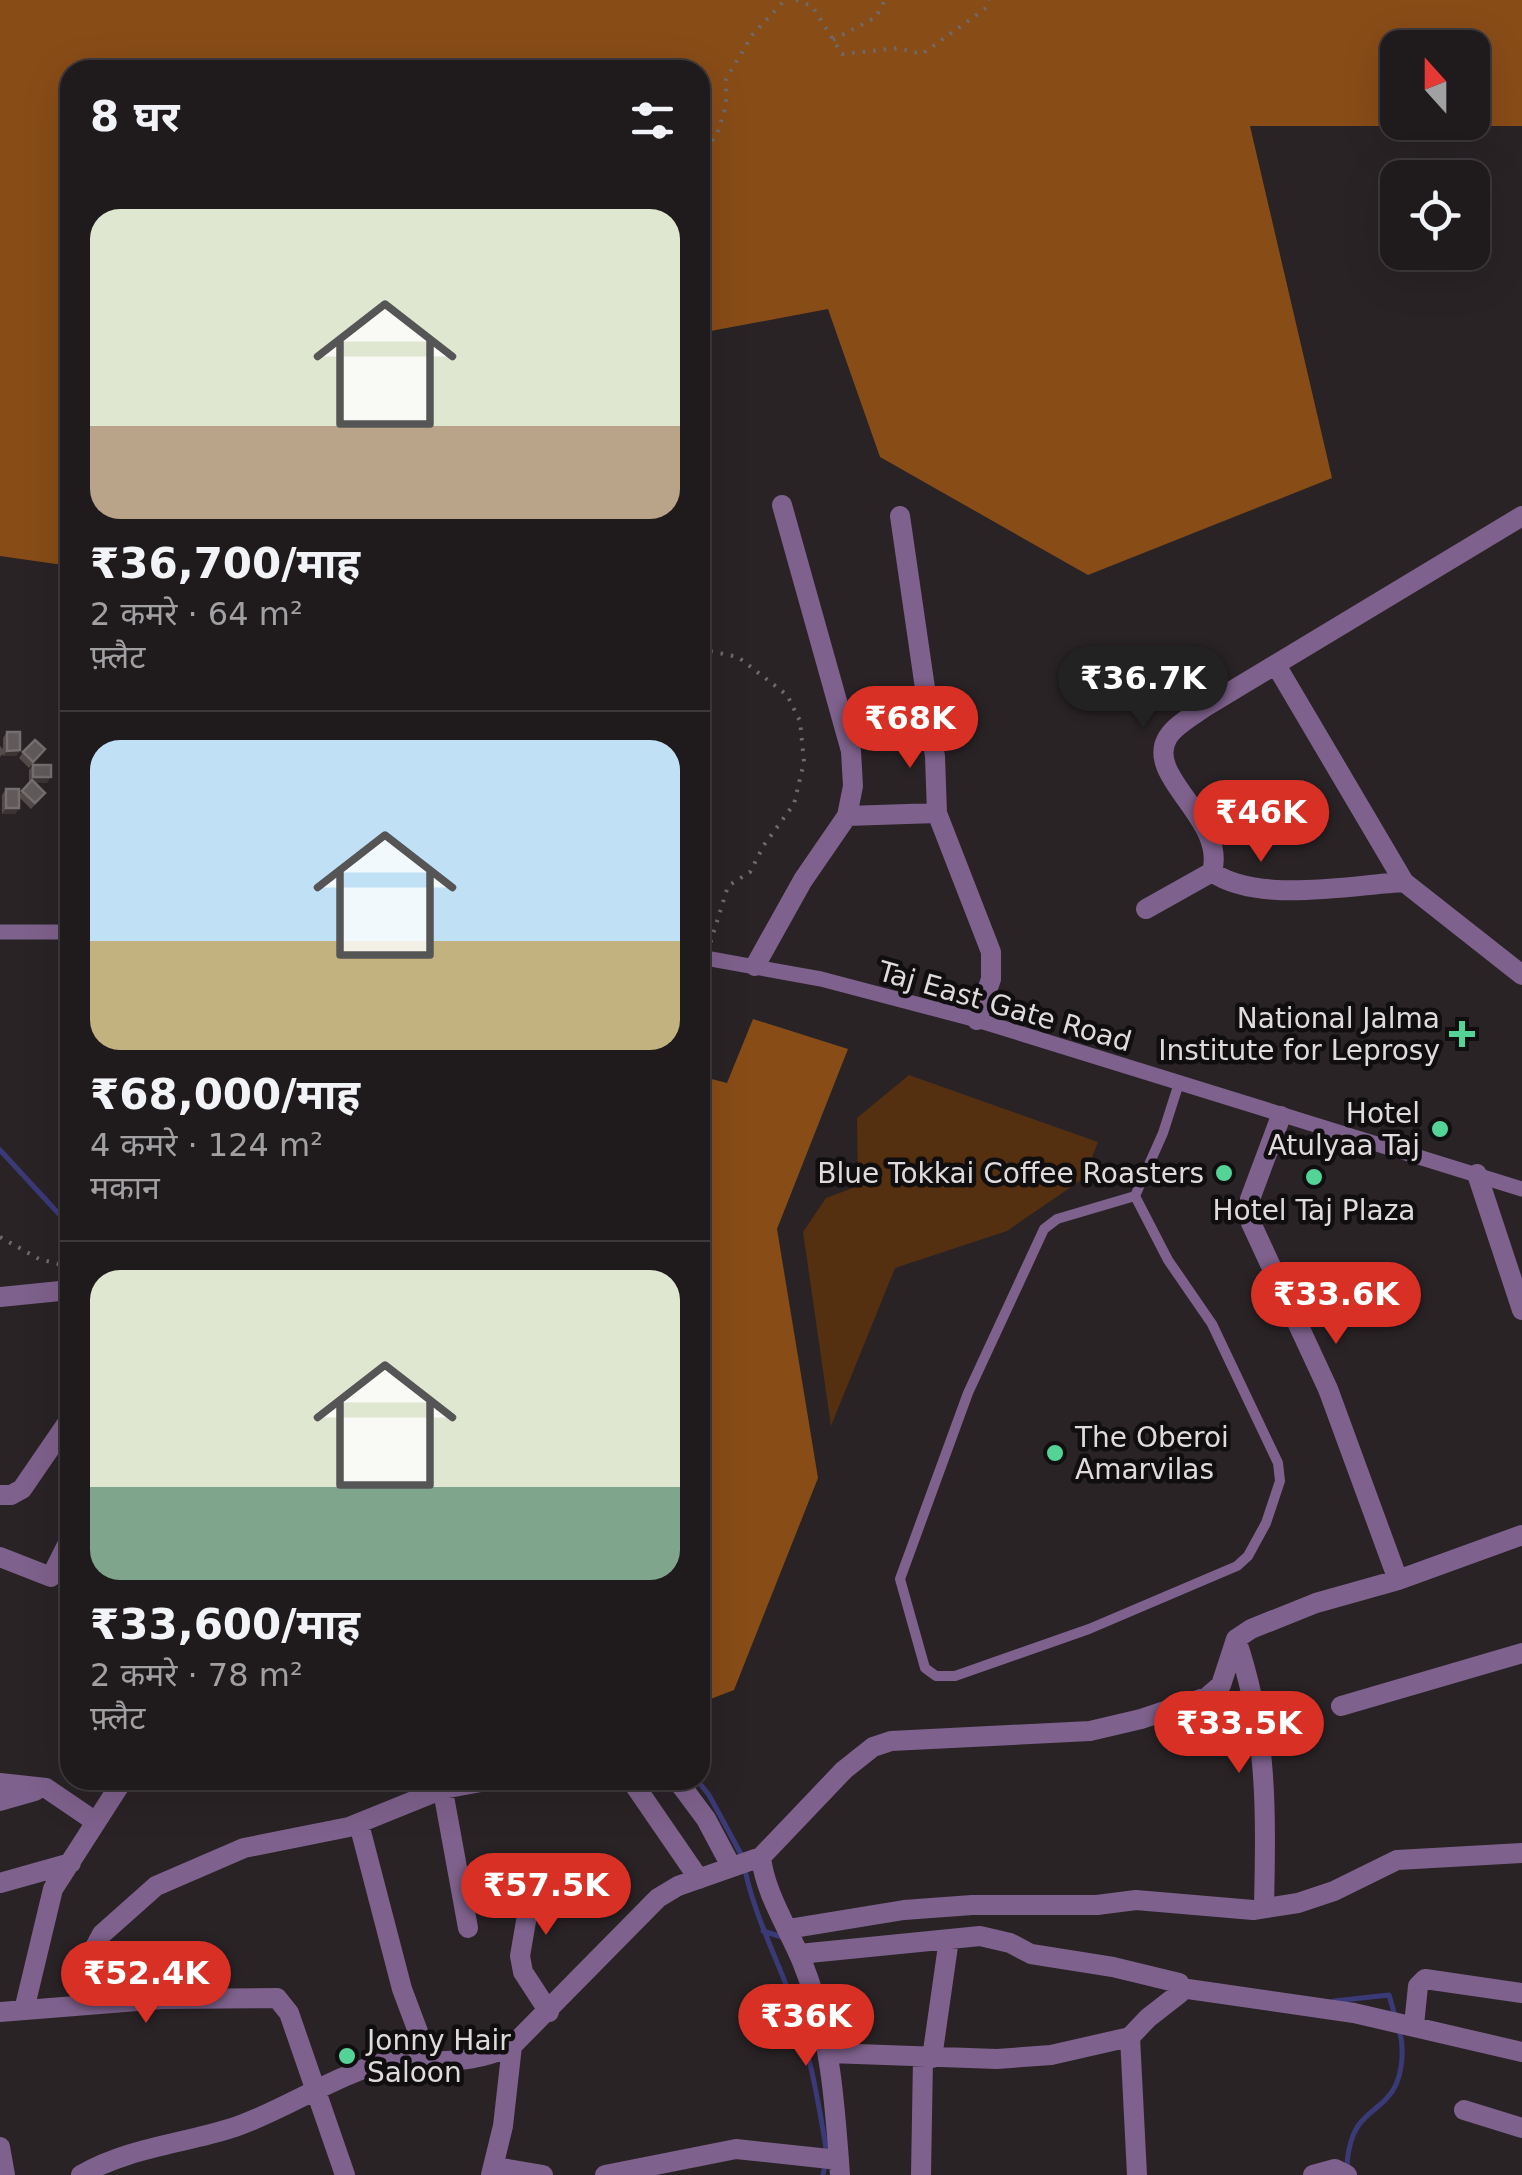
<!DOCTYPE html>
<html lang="hi">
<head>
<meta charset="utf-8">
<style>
  body { margin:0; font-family:"DejaVu Sans","Noto Sans Devanagari",sans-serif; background:#272325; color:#f1f3f6; height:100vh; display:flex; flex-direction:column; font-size:38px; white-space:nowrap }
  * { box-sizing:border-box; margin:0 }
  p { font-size:32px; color:#a1a1a3 }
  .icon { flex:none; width:55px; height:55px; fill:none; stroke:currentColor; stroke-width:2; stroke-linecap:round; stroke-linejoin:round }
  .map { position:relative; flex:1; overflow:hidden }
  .side { position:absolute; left:60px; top:60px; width:650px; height:1730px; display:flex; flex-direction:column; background:#1f1a1c; border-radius:30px; box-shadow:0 10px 40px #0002,0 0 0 2px #3c383b }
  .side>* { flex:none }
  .needle { width:65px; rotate:339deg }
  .fabs { position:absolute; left:1380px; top:30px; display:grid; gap:20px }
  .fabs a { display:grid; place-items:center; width:110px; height:110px; border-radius:20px; background:#1f1a1c; box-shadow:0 10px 40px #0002,0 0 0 2px #3c383b; font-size:50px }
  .price { position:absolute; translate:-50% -85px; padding:0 22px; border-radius:35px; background:#d93025; color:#fff; font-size:32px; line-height:65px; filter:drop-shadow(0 2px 5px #0008) }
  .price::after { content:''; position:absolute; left:50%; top:60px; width:30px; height:22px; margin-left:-15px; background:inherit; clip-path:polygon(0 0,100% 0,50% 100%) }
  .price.on { background:#222; color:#fff }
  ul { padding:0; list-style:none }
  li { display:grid; align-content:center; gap:20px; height:530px; padding:0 30px }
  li+li { border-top:2px solid #3c383b }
  li span { display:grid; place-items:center; height:310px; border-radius:30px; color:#555 }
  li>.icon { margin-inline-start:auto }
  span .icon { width:180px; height:180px; fill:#fffc; stroke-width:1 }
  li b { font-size:42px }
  h2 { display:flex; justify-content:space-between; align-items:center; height:120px; padding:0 30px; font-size:42px }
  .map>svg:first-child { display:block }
</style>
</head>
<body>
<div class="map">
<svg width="1522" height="2175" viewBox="0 0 1522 2175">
  <rect width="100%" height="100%" fill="#292326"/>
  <path fill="#542f10" d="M909 1075 1098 1142 1084 1178 1007 1231 895 1268 831 1426 803 1232 826 1198 858 1186 857 1118Z"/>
  <path fill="#884c17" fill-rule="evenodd" d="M0 0H1522V126H1250L1332 478 1088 575 880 457 828 309 700 333V70H70V566L0 556ZM1398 48H1472V122H1398Z
    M753 1019 848 1049 777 1229 818 1478 734 1690 700 1703V1076L727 1083Z"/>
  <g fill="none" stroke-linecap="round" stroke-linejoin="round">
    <path stroke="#3b3a79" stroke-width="5" d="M0 1150 70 1226
      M697 1780 709 1795 742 1856
      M745 1870C755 1917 777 1958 793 2003 809 2050 818 2099 826 2148
      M763 1931 782 1937
      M1334 2001 1389 1995 1395 2016
      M1349 2168 1347 2164C1348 2151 1350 2138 1358 2126 1366 2114 1378 2108 1387 2098 1403 2082 1405 2050 1399 2029
      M823 2175 824 2170"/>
    <path stroke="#6f696c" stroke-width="4" stroke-dasharray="2.5 8" stroke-linecap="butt" d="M796 0 812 6 842 54 898 48 922 54 986 8 989 0
      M833 40 876 17 885 0
      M700 158 717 134 726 106V79L753 34 785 0
      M700 649 738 657 787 695 800 721 804 762 794 804 764 845 750 872 728 886 710 944
      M0 1237 39 1259 70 1267"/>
    <path stroke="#7e618c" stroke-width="10" d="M1135 1196 1168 1260 1212 1324 1278 1463 1280 1481 1266 1523 1248 1556 1237 1566 1089 1629 955 1676H936L925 1668 900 1579 968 1393 1044 1229 1057 1219 1135 1196 1163 1133 1179 1083"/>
    <path stroke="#7e618c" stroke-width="15" d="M0 932H70
      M700 957 821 979 977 1020 1522 1189"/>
    <path stroke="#7e618c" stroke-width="20" d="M900 516 935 757 937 813 991 952V979L977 1020
      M1276 665 1404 882 1522 975
      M847 816 937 813
      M1212 872C1227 819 1143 776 1168 737 1175 725 1194 715 1205 707L1522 516
      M1146 909 1212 872C1258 904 1350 885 1404 882
      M755 966 803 880 847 816 853 786 851 751 782 505
      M1281 1116 1250 1199 1251 1223 1328 1389 1398 1580
      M1477 1174 1522 1310
      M0 1297 70 1290
      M0 1495H11L22 1489 70 1419
      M0 1557 51 1577 70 1539
      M1236 1639C1268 1733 1266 1811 1264 1908
      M70 1656V1721
      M1341 1706 1522 1653
      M441 1780 468 1928
      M631 1780 699 1879
      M677 1780 706 1819 731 1866
      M0 1783 46 1788 96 1822
      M0 1801 35 1791
      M359 1824 402 1989 429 2061
      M535 1869 520 1956 523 1972 549 2012
      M0 1883 71 1863
      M788 1929 904 1910 972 1905H1097L1136 1900 1253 1910 1298 1903 1334 1891 1397 1860 1522 1853
      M799 1954 980 1936 1010 1943 1031 1954 1113 1967 1179 1983 1180 1993 1148 2018 1130 2037 1137 2175
      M1181 1988 1354 2013 1522 2052
      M86 2004 95 1947 102 1934 156 1886 244 1848 349 1827 443 1789 492 1780
      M24 2010 53 1889 123 1780
      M0 2012 162 1999 277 1998 289 2013 345 2175
      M1414 2025 1418 1986 1425 1979 1522 1993
      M829 2053 997 2059 1051 2055 1130 2037
      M932 2058 949 1939
      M1464 2110 1522 2128
      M0 2147 5 2175
      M495 2167 543 2175
      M81 2175C130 2147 183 2144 235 2127 290 2108 341 2070 399 2059 409 2057 419 2060 429 2061 460 2062 484 2058 512 2046L658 1898 678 1886 761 1857
      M491 2175 503 2126 512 2046
      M605 2175 736 2149 839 2160
      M840 2175C835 2103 830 2032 803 1964 789 1929 765 1894 761 1857L844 1770 873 1747 891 1741 1090 1731 1141 1719 1207 1697 1221 1685 1236 1639 1251 1629 1316 1603 1398 1580 1522 1535
      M921 2175 923 2058
      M1313 2175 1335 2169 1347 2175"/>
  </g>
  <path fill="#524b4a" d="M7 732 20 750 16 756H3V754L0 757V746L3 749V738Z
    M23 752 41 755 29 768 19 758Z
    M33 765 47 783H35L45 793 31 809 19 797 15 814H2V795L6 789 19 795 30 783H29V770Z"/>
  <path fill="#3b3435" d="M20 750 16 756H3L7 751Z
    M33 777H51L47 783H29Z
    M6 808H19L15 814H2Z"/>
  <path fill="#615a5a" stroke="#756e6e" stroke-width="2.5" d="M7 732H20V750L7 751Z
    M35 740 45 749 33 762 23 752Z
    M33 765H51V777H33Z
    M32 780 45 793 35 803 22 791Z
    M6 789H19V808H6Z"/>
  <g fill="#54d396" stroke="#100e0f" stroke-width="4">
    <path d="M1457 1019h10v10h10v10h-10v10h-10v-10h-10v-10h10z"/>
    <circle cx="1440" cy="1129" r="10"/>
    <circle cx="1224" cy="1173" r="10"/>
    <circle cx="1314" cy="1177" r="10"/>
    <circle cx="1055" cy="1453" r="10"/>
    <circle cx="347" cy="2056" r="10"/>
  </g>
  <g text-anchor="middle" stroke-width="9" stroke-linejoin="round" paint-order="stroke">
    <g font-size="28" fill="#dfdadc" stroke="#100e0f">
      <text transform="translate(1005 1006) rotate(16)" y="10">Taj East Gate Road</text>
    </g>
    <g font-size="28" fill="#dfdadc" stroke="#100e0f" text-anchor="end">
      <text x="1440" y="1028">National Jalma<tspan x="1440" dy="32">Institute for Leprosy</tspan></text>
      <text x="1420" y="1123">Hotel<tspan x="1420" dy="32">Atulyaa Taj</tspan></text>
      <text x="1204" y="1183">Blue Tokkai Coffee Roasters</text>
      <text x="1314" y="1220" text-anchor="middle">Hotel Taj Plaza</text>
      <text x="1075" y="1447" text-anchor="start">The Oberoi<tspan x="1075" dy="32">Amarvilas</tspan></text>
      <text x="367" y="2050" text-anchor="start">Jonny Hair<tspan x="367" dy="32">Saloon</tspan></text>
    </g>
  </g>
</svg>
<div class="fabs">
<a><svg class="needle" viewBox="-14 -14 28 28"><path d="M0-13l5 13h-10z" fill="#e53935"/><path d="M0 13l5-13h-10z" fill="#a1a1a3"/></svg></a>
<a><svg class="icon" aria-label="locate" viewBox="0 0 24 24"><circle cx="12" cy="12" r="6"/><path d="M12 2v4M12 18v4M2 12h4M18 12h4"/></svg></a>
</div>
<b class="price on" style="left:1143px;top:731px">₹36.7K</b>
<b class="price" style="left:910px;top:771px">₹68K</b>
<b class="price" style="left:1261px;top:865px">₹46K</b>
<b class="price" style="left:1336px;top:1347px">₹33.6K</b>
<b class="price" style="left:1239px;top:1776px">₹33.5K</b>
<b class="price" style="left:546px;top:1938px">₹57.5K</b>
<b class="price" style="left:146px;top:2026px">₹52.4K</b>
<b class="price" style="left:806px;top:2069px">₹36K</b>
<section class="side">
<h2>8 घर<svg class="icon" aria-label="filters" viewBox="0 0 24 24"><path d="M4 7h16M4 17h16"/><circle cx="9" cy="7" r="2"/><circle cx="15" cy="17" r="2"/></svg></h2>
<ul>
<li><span style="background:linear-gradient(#dfe7d0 70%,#b9a48a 0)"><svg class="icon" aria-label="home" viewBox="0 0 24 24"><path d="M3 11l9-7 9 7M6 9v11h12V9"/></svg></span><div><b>₹36,700/माह</b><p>2 कमरे · 64 m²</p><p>फ़्लैट</p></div></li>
<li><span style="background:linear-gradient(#bfe0f5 65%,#c2b280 0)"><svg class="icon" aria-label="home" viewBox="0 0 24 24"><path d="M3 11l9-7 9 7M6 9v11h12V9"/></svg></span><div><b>₹68,000/माह</b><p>4 कमरे · 124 m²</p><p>मकान</p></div></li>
<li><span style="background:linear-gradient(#dfe7d0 70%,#7fa58c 0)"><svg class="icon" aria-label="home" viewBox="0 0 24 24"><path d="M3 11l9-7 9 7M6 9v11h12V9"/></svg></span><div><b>₹33,600/माह</b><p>2 कमरे · 78 m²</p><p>फ़्लैट</p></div></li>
</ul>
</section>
</div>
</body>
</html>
